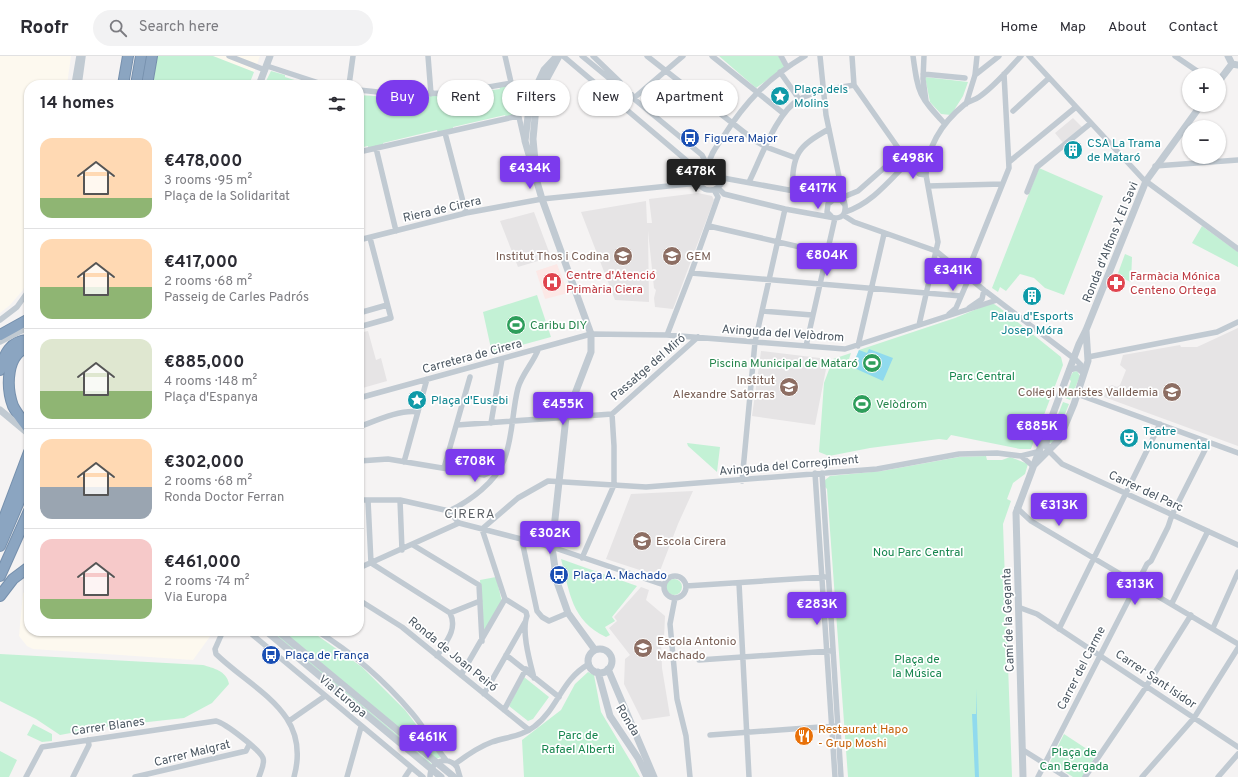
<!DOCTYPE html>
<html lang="en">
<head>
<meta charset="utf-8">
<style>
  body { margin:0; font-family:Overpass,sans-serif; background:#f2f2f3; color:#2b2b33; height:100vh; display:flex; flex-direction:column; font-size:15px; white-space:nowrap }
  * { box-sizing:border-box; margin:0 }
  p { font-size:13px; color:#7c7c81 }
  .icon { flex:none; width:22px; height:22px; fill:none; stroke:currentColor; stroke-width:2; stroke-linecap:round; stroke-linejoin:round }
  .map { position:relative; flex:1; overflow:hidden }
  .details { position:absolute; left:24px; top:24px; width:340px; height:556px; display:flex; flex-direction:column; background:#fff; border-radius:16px; box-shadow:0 1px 3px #0004 }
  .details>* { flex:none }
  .top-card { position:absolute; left:376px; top:24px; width:380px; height:36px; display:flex; gap:8px }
  .fabs { position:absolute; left:1182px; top:12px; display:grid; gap:8px }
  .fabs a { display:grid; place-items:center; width:44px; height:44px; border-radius:50%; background:#fff; box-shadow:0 1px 3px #0004; font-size:20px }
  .price { position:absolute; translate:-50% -34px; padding:0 9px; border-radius:4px; background:#7c3aed; color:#fff; font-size:13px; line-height:26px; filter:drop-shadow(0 1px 2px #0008) }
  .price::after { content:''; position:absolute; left:50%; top:24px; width:12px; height:9px; margin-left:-6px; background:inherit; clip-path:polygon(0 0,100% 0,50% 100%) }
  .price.active { background:#222; color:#fff }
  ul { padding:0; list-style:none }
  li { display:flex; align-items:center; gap:12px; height:100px; padding:0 16px }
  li+li { border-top:1px solid #e1e1e2 }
  li span { display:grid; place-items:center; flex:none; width:112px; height:80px; border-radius:12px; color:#555 }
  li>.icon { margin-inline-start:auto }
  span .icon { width:48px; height:48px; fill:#fffc; stroke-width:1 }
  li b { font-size:17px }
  h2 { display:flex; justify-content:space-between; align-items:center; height:48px; padding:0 16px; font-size:17px }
  .tag { padding:0 14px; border-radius:18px; background:#fff; box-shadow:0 1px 3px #0004; font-size:14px; line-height:36px }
  .tag.active { background:#7c3aed; color:#fff }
  header { display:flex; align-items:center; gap:24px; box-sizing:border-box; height:56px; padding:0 20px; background:#fff; border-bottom:1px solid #e1e1e2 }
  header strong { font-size:19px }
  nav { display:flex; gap:22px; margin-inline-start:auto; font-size:14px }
  .search { width:280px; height:36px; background:#f2f2f3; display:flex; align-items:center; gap:10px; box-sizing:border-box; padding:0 14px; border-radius:22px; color:#7c7c81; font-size:15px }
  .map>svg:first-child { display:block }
</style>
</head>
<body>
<header>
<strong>Roofr</strong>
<div class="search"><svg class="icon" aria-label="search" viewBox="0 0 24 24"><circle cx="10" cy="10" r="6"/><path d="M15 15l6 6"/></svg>Search here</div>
<nav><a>Home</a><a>Map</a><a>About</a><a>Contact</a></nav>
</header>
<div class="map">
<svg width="1238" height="721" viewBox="0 0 1238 721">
  <rect width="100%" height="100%" fill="#f5f3f3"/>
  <path fill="#fdf9ef" d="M0 0H71L67 29H29V221L23 234 10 249 0 257Z
    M213 0H260L254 16Z
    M29 531V575H214L193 604 33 593 27 590 19 580 23 537Z"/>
  <path fill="#e6e4e5" d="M1073 62 1083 72 1064 88 1055 77Z
    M698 137 712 140 714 144 673 253 655 251 654 242 656 234 654 232 648 175 649 246 615 244 581 156 646 145 647 167H652L649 143Z
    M534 156 551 201 518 211 500 165Z
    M1238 272V390L1104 341 1108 331 1112 329 1117 331 1120 329 1126 314 1120 309 1123 299 1180 289 1181 291H1197Z
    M368 275 376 304 381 302 387 325 359 333V277Z
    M761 295 828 303 815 369 752 360Z
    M693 435 678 468 658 520 606 503 631 438Z
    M641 531 649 534 646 544 665 560 664 583 661 584 662 612 670 660 642 664 624 628 625 603 630 599 609 572 617 565 614 561Z"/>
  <path fill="#fce8e6" d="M557 208 568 237 545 243 536 215Z"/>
  <path fill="#c3f1d5" d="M157 0H213L254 16 249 29H153Z
    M719 0H778L785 11 756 32Z
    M271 15 285 19V21L310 29H264Z
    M925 21 968 26 963 40 951 59 941 58 930 46Z
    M508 30 515 56 512 59 506 61 505 59 453 71V73L438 77 437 74 383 87V89L368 92V90L359 92V39L419 43V40H440V41L500 33 499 31Z
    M1039 112 1103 140 1064 239 1045 232 1034 222 1020 218 1006 235 1000 231 998 236 992 232Z
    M1202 170 1238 196V211L1192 187Z
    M1125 198 1132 201 1131 226 1117 220Z
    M537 239 551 281 492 297 483 256Z
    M989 248H994L1000 252 1061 301 1063 309 1031 393H1020L951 379 947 384 939 383 870 392 829 400 819 396 824 327 833 303 851 297 847 309 852 311 859 294 955 262Z
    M1077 315 1080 320 1070 344 1065 342 1071 325 1069 323 1073 316Z
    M1063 346 1069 348 1054 386 1050 387 1048 384Z
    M687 387 720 391 717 416 688 390Z
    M986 400 987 404H1002L1010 401 1028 408 1025 418 1013 427 1007 443 1011 445 1003 468 1012 721H848L827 433 825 431V424L830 420 882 415 959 401Z
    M561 503 637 530 612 561 615 565 605 571 610 579 606 581C571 564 570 537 561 503Z
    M496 521 502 546 483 577 480 524Z
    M666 531a8 8 0 1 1 16 0a8 8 0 1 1-16 0Z
    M271 575H274L432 708H430Z
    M282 575H311L362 611 405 654 441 701 436 703Z
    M0 598 203 609C213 612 227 615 229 628L212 647 184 662 103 671 60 679 36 663 0 645Z
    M588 616 594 619 601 656 640 721H524L522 684 561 654 575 628Z
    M524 621 549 641 533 663 528 665 509 650Z
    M33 668 52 678V685L42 686 27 679Z
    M1064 678 1096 699 1083 721H1073L1050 706Z
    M0 695 17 704 9 721H0Z"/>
  <path fill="#90daee" d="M869 293 893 302 883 325 852 311 859 294 867 297Z
    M976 633 979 721H975L972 658H976Z"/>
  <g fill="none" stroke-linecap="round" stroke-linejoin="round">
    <g stroke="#7690ad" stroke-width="12">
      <path id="motorway" d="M123 29 128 0
        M136 29 141 0
        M147 29 152 0
        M0 279 29 263
        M29 291C6 297 6 331 13 350 17 358 23 365 29 373
        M0 314C4 299 10 284 29 284
        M0 473 29 396
        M0 490 29 422
        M0 520 29 455
        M0 540 13 523 29 511"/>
    </g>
    <path stroke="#c1cad2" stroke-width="5.5" d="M229 0 265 14
      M428 0 431 38
      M505 0 524 83
      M563 0 699 115
      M582 0 702 99 707 109
      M593 0 620 26
      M647 0 754 84 766 91 796 102
      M712 0 783 57
      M781 0 787 11
      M820 0 826 59 845 149
      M852 0 854 29 908 106 919 118 926 119
      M913 0C918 38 919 40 945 68
      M924 0 923 23 926 45
      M1029 0 1143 123 1238 193
      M1175 0 1203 19
      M267 10 325 29
      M780 16 799 43
      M923 18 965 22
      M975 19 999 0
      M74 29 79 0
      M79 29 83 0
      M349 29 353 0
      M359 34 397 38 454 37 511 27
      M632 39 634 42 683 0
      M966 48 975 19 977 0
      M1013 55 1049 22
      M445 77 466 157
      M376 92 396 175
      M359 96 518 60
      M1009 106 1076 51
      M709 108C710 98 717 90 723 81 746 45 768 22 805 0
      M697 121a13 13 0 1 1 26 0a13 13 0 1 1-26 0Z
      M1155 110 1238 104
      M723 122 816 139 830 145
      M749 126C761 102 777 55 800 43 817 34 835 32 854 29
      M928 130 1002 128
      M718 132 724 138 785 153 835 162C843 162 846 157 845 149L841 144H833L828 148 827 156 831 160
      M792 135C793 97 797 91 829 73
      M1027 136 1037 111 1091 67
      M841 142 858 135 901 97
      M845 156C871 148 889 125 908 106
      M843 159 854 166 936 195 984 234 1076 304 1081 309 1083 317
      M709 170 826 197
      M359 184 466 157 542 143 698 127
      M691 217 961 240
      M966 219 1009 112 1004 18
      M969 252 982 243 984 234
      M762 255 812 259
      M359 257 387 249
      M949 258 956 252 969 222
      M0 264 17 251 29 234
      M919 269 938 186 926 119C927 90 943 66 965 48 969 45 975 44 979 41 994 31 1008 14 1021 0
      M359 271 391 262 370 182
      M667 279 691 217 718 141 714 134
      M0 286 29 271
      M806 290 835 162
      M858 290 884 178
      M1088 301 1217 276 1238 266
      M1069 314 1077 312 1083 317
      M1077 338 1238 397
      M359 342 591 278 667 279 845 293 997 244
      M491 367 502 303
      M457 369 612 358
      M359 371C375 365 401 353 418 356
      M1049 395 1062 408 1238 489
      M1021 400 1033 410
      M359 405 388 403 484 419 491 416 501 407
      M404 406 427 323
      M444 412 470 321
      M815 417 835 721
      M822 417 841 721
      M742 425 755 286 785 153
      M359 444H400L449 455 459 467 552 491 664 529
      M368 444 371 507 450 557C458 573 446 586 437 600
      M400 444 402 494
      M1017 452 1031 465 1238 588
      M449 455C470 445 496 426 504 404 513 382 512 355 518 332 522 318 533 307 538 294
      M522 485 537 555 542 561 549 565 568 557
      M413 489 479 529 482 585
      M582 502 614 429V390L612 358 698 281
      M359 512 459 467
      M664 531a11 11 0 1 1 22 0a11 11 0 1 1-22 0Z
      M739 527 749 721
      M686 530 825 521
      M675 542 670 568 677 643 686 680 690 721
      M359 544 402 571 529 674
      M1172 547 1208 475
      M1018 551 1037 558 1238 691
      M450 557 480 545
      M1213 572 1238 516
      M1059 573 1160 368
      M223 575 215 593 216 598C254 635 312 656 294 721
      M248 575 423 721
      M317 575C353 597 385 625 412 657 425 672 434 690 446 704
      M506 599 559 641
      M699 604 830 595
      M461 619 505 543
      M534 622C530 606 521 575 527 560L526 556 505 543 482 473 518 442 548 425 646 431 877 413 959 398 997 397 1021 400 1037 396
      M484 638 525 566
      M504 654 526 613
      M289 665 325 640
      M710 679 834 670
      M1023 694 1066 721
      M455 708C467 699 478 691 492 686 507 681 523 680 535 670 559 651 561 624 589 608
      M26 721 42 691 216 665C225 667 260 694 263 702 265 708 261 715 259 721
      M73 721 89 689 88 684
      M135 721 246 695 249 689
      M347 721 361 671
      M405 721 411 712
      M430 721C430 705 447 699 457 711L460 721
      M1038 721 1147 508 1151 505 1168 471 1172 459 1209 386
      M1085 721 1144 634 1191 559
      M1142 721 1194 662 1238 592
      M1218 721 1238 698"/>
    <path stroke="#c1cad2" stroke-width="7" d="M557 0 544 14 530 44 525 85 542 143 591 278V296L566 361 552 491 557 526 568 557 595 594
      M1228 0 1232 8 1238 9
      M1219 25 1232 8
      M259 29 270 0
      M536 116 533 83 536 51 540 35 559 0
      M0 354 29 378
      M1048 377 1046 388 1049 395
      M1033 410 1059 384 1074 348 1088 305 1086 274
      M266 575 441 721
      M278 575 454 721
      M588 605a12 12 0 1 1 24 0a12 12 0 1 1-24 0Z
      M608 613 654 721
      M598 616 610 660 638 702 647 721
      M1023 721 1016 457 1079 288 1086 274 1146 125 1201 49"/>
    <use href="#motorway" stroke="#8ba5c1" stroke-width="10"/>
  </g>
  <defs>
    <g id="sight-disc" transform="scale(1)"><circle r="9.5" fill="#0f9aa8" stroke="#fff"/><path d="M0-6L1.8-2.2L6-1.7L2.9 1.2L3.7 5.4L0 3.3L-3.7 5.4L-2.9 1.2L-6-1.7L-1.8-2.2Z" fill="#fff"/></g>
    <g id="bus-disc" transform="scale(1)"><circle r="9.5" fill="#1a4fb4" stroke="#fff"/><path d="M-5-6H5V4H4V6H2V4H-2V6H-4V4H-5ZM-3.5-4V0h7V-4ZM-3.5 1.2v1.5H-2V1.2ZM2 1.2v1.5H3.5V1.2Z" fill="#fff"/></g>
    <g id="building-disc" transform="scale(1)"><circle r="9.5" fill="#0f9aa8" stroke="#fff"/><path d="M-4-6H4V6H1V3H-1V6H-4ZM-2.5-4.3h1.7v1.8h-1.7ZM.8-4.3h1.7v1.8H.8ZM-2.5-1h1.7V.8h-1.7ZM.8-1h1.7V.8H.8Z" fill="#fff"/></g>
    <g id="school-disc" transform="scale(1)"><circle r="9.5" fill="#8d6e63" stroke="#fff"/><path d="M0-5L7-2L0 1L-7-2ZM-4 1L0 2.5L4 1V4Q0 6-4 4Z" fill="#fff"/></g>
    <g id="hospital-disc" transform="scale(1)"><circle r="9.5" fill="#e0444e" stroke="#fff"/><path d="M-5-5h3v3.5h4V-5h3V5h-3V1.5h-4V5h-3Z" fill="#fff"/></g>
    <g id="pharmacy-disc" transform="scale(1)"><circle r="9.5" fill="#e0444e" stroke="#fff"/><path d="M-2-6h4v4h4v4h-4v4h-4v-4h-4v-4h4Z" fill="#fff"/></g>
    <g id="stadium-disc" transform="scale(1)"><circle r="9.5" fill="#2e9e5b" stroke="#fff"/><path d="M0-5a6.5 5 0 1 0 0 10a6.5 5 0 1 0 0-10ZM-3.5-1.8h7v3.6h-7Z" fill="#fff"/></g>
    <g id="theatre-disc" transform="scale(1)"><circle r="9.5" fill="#0f9aa8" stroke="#fff"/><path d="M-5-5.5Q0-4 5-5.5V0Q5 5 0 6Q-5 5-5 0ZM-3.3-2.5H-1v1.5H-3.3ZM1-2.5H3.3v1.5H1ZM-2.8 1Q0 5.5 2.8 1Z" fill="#fff"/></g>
    <g id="restaurant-disc" transform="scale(1)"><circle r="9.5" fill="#e8710a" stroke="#fff"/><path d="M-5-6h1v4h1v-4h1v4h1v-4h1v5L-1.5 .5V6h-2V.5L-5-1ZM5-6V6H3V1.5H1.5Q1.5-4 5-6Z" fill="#fff"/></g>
  </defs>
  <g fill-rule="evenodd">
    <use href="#sight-disc" x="780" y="40"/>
    <use href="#bus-disc" x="690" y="82"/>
    <use href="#building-disc" x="1073" y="94"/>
    <use href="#school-disc" x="623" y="200"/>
    <use href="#school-disc" x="672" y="200"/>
    <use href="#hospital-disc" x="552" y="226"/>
    <use href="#pharmacy-disc" x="1116" y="227"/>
    <use href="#building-disc" x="1032" y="240"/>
    <use href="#stadium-disc" x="516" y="269"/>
    <use href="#stadium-disc" x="872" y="307"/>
    <use href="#school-disc" x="789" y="331"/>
    <use href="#school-disc" x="1172" y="336"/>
    <use href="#sight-disc" x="417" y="344"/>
    <use href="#stadium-disc" x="862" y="348"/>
    <use href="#theatre-disc" x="1129" y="382"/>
    <use href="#school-disc" x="642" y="485"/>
    <use href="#bus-disc" x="559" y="519"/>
    <use href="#school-disc" x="643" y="592"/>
    <use href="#bus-disc" x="271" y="599"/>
    <use href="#restaurant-disc" x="804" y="680"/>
  </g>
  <g text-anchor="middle" stroke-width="3.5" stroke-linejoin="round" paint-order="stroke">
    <g font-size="12" fill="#0d838f" stroke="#fff" text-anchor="start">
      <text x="794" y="37">Plaça dels<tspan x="794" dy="14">Molins</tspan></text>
      <text x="1087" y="91">CSA La Trama<tspan x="1087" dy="14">de Mataró</tspan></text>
      <text x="1032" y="264" text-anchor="middle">Palau d'Esports<tspan x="1032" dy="14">Josep Móra</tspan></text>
      <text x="431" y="348">Plaça d'Eusebi</text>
      <text x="1143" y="379">Teatre<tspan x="1143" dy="14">Monumental</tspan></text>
    </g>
    <g font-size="12" fill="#164399" stroke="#fff" text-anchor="start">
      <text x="704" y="86">Figuera Major</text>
      <text x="573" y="523">Plaça A. Machado</text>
      <text x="285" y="603">Plaça de França</text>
    </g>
    <g font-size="12" fill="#4a5661" stroke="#fff">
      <text transform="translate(442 153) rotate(-13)" y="4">Riera de Cirera</text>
      <text transform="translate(1110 186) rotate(-68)" y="4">Ronda d'Alfons X El Savi</text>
      <text transform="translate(783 277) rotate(4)" y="4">Avinguda del Velòdrom</text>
      <text transform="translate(472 300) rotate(-15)" y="4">Carretera de Cirera</text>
      <text transform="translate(648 311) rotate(-41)" y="4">Passatge del Miró</text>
      <text transform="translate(789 409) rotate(-5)" y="4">Avinguda del Corregiment</text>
      <text transform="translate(1146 435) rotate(25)" y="4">Carrer del Parc</text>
      <text transform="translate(1008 564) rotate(-92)" y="4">Camí de la Geganta</text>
      <text transform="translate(453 598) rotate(39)" y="4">Ronda de Joan Peiró</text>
      <text transform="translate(1081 612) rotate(-63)" y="4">Carrer del Carme</text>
      <text transform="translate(1156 623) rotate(34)" y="4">Carrer Sant Isidor</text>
      <text transform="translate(343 640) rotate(40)" y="4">Via Europa</text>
      <text transform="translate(628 664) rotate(59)" y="4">Ronda</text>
      <text transform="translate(108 670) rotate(-8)" y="4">Carrer Blanes</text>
      <text transform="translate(192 697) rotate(-14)" y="4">Carrer Malgrat</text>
    </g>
    <g font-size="12" fill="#785e54" stroke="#fff" text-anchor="end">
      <text x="609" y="204">Institut Thos i Codina</text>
      <text x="686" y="204" text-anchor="start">GEM</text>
      <text x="775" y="328">Institut<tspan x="775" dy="14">Alexandre Satorras</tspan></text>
      <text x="1158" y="340">Col·legi Maristes Valldemia</text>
      <text x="656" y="489" text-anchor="start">Escola Cirera</text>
      <text x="657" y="589" text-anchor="start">Escola Antonio<tspan x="657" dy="14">Machado</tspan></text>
    </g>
    <g font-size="12" fill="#be3a42" stroke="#fff" text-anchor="start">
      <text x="566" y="223">Centre d'Atenció<tspan x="566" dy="14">Primària Ciera</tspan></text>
      <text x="1130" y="224">Farmàcia Mónica<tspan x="1130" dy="14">Centeno Ortega</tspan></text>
    </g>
    <g font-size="12" fill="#27864d" stroke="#fff" text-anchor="start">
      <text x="530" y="273">Caribu DIY</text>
      <text x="858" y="311" text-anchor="end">Piscina Municipal de Mataró</text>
      <text x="876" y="352">Velòdrom</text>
    </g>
    <g font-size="12" fill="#17864f" stroke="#fff">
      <text x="982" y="324">Parc Central</text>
      <text x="918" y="500">Nou Parc Central</text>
      <text x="917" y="607">Plaça de<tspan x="917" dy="14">la Música</tspan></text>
      <text x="578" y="683">Parc de<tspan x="578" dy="14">Rafael Alberti</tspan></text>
      <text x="1074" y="700">Plaça de<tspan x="1074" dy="14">Can Bergada</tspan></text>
    </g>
    <g font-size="12" fill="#c56008" stroke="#fff" text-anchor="start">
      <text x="818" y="677">Restaurant Hapo<tspan x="818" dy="14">- Grup Moshi</tspan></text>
    </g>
    <g font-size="13" letter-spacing="1" fill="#5f6368" stroke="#fff">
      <text x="470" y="462">CIRERA</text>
    </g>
  </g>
</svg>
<div class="fabs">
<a>+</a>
<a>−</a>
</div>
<b class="price" style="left:913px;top:124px">€498K</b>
<b class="price" style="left:530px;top:134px">€434K</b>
<b class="price active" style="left:696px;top:137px">€478K</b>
<b class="price" style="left:818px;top:154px">€417K</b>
<b class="price" style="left:827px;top:221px">€804K</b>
<b class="price" style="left:953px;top:236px">€341K</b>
<b class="price" style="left:563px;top:370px">€455K</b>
<b class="price" style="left:1037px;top:392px">€885K</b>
<b class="price" style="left:475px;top:427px">€708K</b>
<b class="price" style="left:1059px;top:471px">€313K</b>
<b class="price" style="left:550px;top:499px">€302K</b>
<b class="price" style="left:1135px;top:550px">€313K</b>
<b class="price" style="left:817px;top:570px">€283K</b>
<b class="price" style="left:428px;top:703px">€461K</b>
<div class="top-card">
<a class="tag active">Buy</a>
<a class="tag">Rent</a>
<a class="tag">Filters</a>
<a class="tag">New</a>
<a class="tag">Apartment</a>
</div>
<section class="details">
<h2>14 homes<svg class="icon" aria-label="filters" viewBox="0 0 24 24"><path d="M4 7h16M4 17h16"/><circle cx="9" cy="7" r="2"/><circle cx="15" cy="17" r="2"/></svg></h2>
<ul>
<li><span style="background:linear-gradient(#ffd9b3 75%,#8fb573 0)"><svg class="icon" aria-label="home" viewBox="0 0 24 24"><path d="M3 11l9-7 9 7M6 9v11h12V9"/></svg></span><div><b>€478,000</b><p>3 rooms · 95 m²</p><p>Plaça de la Solidaritat</p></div></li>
<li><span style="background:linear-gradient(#ffd9b3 60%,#8fb573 0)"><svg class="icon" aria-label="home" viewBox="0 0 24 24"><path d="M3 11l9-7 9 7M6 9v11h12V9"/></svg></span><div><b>€417,000</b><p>2 rooms · 68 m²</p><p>Passeig de Carles Padrós</p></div></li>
<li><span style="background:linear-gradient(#dfe7d0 65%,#8fb573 0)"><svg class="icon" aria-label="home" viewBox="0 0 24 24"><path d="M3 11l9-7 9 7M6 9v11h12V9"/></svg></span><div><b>€885,000</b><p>4 rooms · 148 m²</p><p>Plaça d'Espanya</p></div></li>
<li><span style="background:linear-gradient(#ffd9b3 60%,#9aa5b1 0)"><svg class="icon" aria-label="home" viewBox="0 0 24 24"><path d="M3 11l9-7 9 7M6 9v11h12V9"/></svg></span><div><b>€302,000</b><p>2 rooms · 68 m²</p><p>Ronda Doctor Ferran</p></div></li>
<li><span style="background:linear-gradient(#f6c9c9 75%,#8fb573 0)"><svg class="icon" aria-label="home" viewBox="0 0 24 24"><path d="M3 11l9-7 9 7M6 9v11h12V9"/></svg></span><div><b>€461,000</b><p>2 rooms · 74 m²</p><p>Via Europa</p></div></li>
</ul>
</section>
</div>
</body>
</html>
